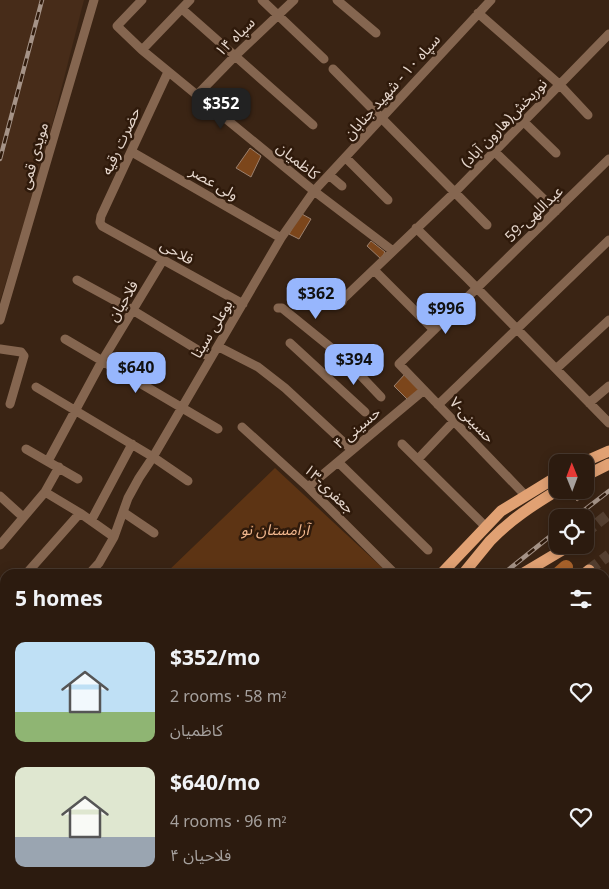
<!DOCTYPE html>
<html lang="en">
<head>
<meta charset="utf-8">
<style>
  body { margin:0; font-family:Georgia,"Noto Sans Arabic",serif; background:#342418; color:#f1f3f6; height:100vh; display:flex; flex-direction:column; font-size:19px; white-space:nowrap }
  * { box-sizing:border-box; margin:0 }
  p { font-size:16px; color:#a6a19e }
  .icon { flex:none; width:28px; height:28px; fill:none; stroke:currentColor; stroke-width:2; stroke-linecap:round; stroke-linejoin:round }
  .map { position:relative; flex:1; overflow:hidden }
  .sheet { position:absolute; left:0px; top:569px; width:610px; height:321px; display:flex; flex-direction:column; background:#2c1b0f; border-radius:15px 15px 0 0; box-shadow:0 2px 12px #0003,0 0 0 1px #48392f }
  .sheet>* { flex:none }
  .needle { width:32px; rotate:359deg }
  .tools { position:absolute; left:549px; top:454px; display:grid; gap:10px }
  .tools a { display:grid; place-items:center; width:45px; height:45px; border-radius:10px; background:#2c1b0f; box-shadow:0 2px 12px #0003,0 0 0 1px #48392f; font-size:25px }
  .price { position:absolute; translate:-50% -42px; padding:0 11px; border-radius:10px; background:#97b6fd; color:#111; font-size:16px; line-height:32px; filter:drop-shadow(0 1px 2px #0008) }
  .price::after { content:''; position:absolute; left:50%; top:30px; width:15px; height:11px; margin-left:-8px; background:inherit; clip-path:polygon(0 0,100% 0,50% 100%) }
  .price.on { background:#222; color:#fff }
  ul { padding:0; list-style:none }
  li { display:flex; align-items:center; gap:15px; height:125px; padding:0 15px }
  li span { display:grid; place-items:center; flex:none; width:140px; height:100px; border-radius:10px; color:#555 }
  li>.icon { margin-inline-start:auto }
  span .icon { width:60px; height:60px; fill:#fffc; stroke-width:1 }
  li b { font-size:21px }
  h2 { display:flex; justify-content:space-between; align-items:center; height:60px; padding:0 15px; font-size:21px }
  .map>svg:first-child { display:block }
</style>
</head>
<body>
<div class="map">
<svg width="609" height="889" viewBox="0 0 609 889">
  <rect width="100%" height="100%" fill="#3a2414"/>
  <path fill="#472c19" d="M0 0H84L39 176 0 301Z"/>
  <path fill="#5d3414" d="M275 468 389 574H165Z
    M5 735V808L0 809V742Z"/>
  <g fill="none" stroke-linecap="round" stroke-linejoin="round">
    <path stroke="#ab642c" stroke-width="14" d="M558 574 566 567
      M104 889 109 885"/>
  </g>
  <path fill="#7c461b" stroke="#9b806e" d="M250 148 261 156 251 177 236 168Z
    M300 213 311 219 299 239 289 234Z
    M371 241 385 252 381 259 367 246Z
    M406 373 421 389 409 401 394 386Z
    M576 490H581L585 495 577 501 571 494Z
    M607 625 609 628V676L605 681V627Z
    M605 693 609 696V713L605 709Z
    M5 883V885H34L36 888 0 889V886Z
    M325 885H341L346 889H321Z"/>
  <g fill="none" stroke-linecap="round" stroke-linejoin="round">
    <path stroke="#543f30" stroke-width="11" stroke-dasharray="11 5.5" stroke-linecap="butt" d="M585 533 609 514
      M589 570 609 555"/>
    <path stroke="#856650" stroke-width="9" d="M142 0 117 26 142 50 314 191 393 251
      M262 0 324 59
      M337 0 376 33
      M182 9 313 125
      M478 13 560 85 588 115
      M142 50 190 0
      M333 69 487 225
      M168 72 101 216 100 222 102 226 243 304
      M197 95 235 56 294 0
      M524 122 556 153
      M132 152 281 238
      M495 152 556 211
      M346 158 388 200
      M329 175 342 186
      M416 228 467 278 609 423
      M374 270 434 330
      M77 280 134 311 211 358
      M342 302 343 299 455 192 609 34
      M278 308H282L345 359 381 397
      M0 320 94 0
      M65 339 218 429
      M290 343 365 412
      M219 347 258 367 285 388 352 450
      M0 349 21 352 24 356 10 404
      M556 369 609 320
      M36 387 153 457 188 481
      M589 403 609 386
      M438 405 609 240
      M242 427 308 487 395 574
      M402 444 485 526
      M26 449 78 479
      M418 459 454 421
      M48 461 102 361 163 260
      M338 462 428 550
      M308 487 424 390
      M45 492 80 513 114 537
      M525 495 399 364 609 159
      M0 496 23 517
      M123 512 154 533
      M91 521 132 444
      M0 545 45 492 59 467
      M26 574 80 513
      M89 574 99 563 114 537 128 498 139 478 153 457 281 238 314 191 491 0
      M0 601 5 596
      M0 686 5 680
      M605 749 609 753
      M605 877 609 874
      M346 885 351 889
      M584 885 588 889
      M435 889 447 885
      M575 889 579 885
      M593 889 597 885"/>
    <path stroke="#e1a173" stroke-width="11" d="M584 462 609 451
      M585 476 609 464
      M441 574 501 511 558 476
      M463 574C472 563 481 552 490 541 510 520 533 505 558 490
      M522 574 569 546
      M584 574 589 570
      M605 735 609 739
      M0 834 5 832
      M0 848 5 846
      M189 885 193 889
      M202 885 206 889
      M70 889 76 885
      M133 889 138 885
      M274 889 279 885"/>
    <g stroke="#a59387" stroke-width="4.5">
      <path id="rail" d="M0 159 42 0
        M574 518 609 491
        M503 574 558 530
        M78 889 83 885"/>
    </g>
    <use href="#rail" stroke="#2f1a0b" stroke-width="2.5" stroke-dasharray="8" stroke-linecap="butt"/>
  </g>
  <g text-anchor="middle" stroke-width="5" stroke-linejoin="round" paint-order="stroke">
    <g font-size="15" fill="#e7d8ce" stroke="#2f1a0b">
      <text transform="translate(235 37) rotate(-44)" y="5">سپاه ۱۴</text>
      <text transform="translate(392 87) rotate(-48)" y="5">سپاه ۱۰ - شهید جنابان</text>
      <text transform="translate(504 123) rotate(-46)" y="5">نوربخش(هارون آباد)</text>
      <text transform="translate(121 141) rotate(-65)" y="5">حضرت رقیه</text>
      <text transform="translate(34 156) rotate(-74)" y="5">مویدی قمی</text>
      <text transform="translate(298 161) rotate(39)" y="5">کاظمیان</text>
      <text transform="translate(214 183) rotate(30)" y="5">ولی عصر</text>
      <text transform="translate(534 214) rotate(-44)" y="5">عبداللهی-59</text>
      <text transform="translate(177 252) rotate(29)" y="5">فلاحی</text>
      <text transform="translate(123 301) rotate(-59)" y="5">فلاحیان</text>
      <text transform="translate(212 329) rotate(-59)" y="5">بوعلی سینا</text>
      <text transform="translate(472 420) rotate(46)" y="5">حسینی-۷</text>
      <text transform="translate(357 428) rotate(-40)" y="5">حسینی ۴</text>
      <text transform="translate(329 489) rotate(44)" y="5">جعفری-۱۳</text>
    </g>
    <g font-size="15" font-style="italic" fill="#f2b88f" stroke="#2f1a0b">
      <text x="275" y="535">آرامستان نو</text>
    </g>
  </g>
</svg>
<div class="tools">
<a><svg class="needle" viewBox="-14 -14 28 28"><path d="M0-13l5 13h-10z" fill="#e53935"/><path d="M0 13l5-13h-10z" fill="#a6a19e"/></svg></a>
<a><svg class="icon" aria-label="locate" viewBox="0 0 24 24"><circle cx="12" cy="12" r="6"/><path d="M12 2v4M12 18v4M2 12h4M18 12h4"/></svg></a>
</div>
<b class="price on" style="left:221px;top:130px">$352</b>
<b class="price" style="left:316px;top:320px">$362</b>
<b class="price" style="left:446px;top:335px">$996</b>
<b class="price" style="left:354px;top:386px">$394</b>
<b class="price" style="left:136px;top:394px">$640</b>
<section class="sheet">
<h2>5 homes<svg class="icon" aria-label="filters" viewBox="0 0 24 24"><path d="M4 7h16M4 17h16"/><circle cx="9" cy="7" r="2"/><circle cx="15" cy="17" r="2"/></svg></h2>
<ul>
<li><span style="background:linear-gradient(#bfe0f5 70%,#8fb573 0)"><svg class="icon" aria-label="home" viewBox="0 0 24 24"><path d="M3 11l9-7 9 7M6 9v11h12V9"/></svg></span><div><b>$352/mo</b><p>2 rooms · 58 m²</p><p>کاظمیان</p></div><svg class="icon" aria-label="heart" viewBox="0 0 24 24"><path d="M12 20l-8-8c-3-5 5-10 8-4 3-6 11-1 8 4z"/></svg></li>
<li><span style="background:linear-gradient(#dfe7d0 70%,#9aa5b1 0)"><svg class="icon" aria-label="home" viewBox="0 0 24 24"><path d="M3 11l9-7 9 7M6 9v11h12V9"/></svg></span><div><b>$640/mo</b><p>4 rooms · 96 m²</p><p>فلاحیان ۴</p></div><svg class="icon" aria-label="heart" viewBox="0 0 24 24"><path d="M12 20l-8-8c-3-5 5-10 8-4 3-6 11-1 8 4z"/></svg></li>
</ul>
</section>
</div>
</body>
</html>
